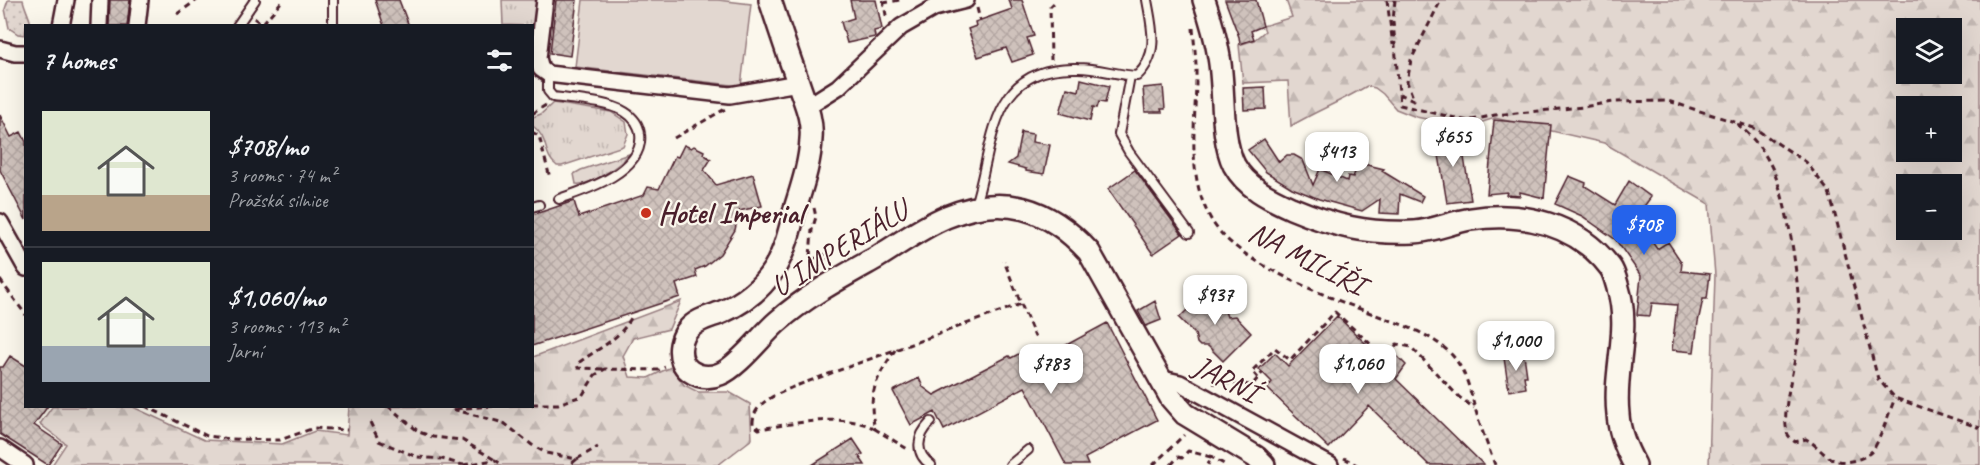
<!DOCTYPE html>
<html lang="en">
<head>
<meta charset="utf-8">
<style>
  body { margin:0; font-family:Caveat,sans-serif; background:#242831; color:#f1f3f6; height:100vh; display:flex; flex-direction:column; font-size:22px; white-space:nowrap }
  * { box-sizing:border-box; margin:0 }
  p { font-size:20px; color:#9ea1a6 }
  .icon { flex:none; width:33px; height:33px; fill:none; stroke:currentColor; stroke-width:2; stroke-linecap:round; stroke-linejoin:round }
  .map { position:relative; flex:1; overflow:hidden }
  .sheet { position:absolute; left:24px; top:24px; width:510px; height:384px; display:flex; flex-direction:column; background:#171b24; border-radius:0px; box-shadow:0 6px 24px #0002 }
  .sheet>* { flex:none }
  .controls { position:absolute; left:1896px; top:18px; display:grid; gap:12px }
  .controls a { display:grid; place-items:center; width:66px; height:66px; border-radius:0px; background:#171b24; box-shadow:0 6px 24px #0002; font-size:30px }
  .price { position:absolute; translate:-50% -51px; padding:0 14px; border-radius:12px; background:#fff; color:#222; font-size:20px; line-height:39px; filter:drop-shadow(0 2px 3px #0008) }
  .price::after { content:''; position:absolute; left:50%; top:36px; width:18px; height:14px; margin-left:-9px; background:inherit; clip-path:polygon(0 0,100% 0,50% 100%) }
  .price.selected { background:#2563eb; color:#fff }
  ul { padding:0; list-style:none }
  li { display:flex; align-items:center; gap:18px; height:150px; padding:0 18px }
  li+li { border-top:2px solid #363941 }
  li span { display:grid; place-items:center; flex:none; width:168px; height:120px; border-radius:0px; color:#555 }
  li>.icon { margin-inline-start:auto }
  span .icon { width:72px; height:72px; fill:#fffc; stroke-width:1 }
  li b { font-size:26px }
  h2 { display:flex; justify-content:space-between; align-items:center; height:72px; padding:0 18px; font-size:26px }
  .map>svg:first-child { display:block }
</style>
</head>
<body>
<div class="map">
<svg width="1980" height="465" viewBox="0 0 1980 465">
  <defs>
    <pattern id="grass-tufts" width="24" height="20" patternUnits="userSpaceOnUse" patternTransform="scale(1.5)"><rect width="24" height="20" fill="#e2d7d0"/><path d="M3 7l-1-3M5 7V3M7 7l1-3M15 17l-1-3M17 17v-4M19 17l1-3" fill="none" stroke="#c3b8b3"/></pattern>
    <pattern id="forest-firs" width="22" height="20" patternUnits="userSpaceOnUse" patternTransform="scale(1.5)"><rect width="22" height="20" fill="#e2d7d0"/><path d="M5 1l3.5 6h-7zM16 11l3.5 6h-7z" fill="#c3b8b3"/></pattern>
    <pattern id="park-dots" width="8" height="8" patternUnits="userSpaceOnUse" patternTransform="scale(1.5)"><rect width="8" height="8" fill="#e2d7d0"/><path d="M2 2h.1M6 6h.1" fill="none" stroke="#c3b8b3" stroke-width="1.8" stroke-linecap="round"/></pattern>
    <pattern id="building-cross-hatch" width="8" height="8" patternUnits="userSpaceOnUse" patternTransform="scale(1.5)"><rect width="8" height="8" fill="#cfc2bc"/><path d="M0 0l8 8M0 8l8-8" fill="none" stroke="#b3a6a2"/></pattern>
  </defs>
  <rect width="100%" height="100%" fill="#fbf7ec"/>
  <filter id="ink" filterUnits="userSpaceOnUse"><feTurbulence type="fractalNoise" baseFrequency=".0167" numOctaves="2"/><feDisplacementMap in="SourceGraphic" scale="12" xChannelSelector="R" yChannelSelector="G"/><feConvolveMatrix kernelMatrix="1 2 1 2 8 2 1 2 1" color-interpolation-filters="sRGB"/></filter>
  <g filter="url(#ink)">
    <path fill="url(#grass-tufts)" stroke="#967b7e" stroke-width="1.5" d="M502 0H537L533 42 532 26 503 25Z
      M553 103 611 112 626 122 628 134 623 146 562 166H557C542 155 550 139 533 126V117L541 114Z
      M629 154C621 165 591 186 576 184L574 174 581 170Z"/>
    <path fill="url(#forest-firs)" stroke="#967b7e" stroke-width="1.5" fill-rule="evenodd" d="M1286 0H1980V465H1709L1715 275 1709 204 1604 143 1495 118 1467 127 1416 117 1396 109 1383 94 1375 88 1367 86C1342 101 1316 111 1291 126L1288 81 1243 83 1239 45 1254 40 1265 31 1263 26 1292 17ZM1906 28H1952V74H1906ZM1906 106H1952V152H1906ZM1906 184H1952V230H1906Z
      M681 301 669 329 633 338 623 356 630 377 648 378 671 367 684 385 698 392H729L750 404 752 439 718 465H52L66 444 40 424 52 407H133L204 440 282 444 315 431 347 435 349 407 532 406 533 357Z"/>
    <path fill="url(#park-dots)" stroke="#967b7e" stroke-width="1.5" d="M8 0H23C25 9 30 17 31 25L26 26 25 35 18 34 9 28 5 9Z"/>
    <path fill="#e2d7d0" stroke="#967b7e" stroke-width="1.5" d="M583 0H718L751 4 741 86 575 67Z"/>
    <path fill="url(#building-cross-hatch)" stroke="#4a1f2b" stroke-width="1.5" d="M110 0H130L127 26H109Z
      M375 0H399L409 26H384Z
      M556 0H577L570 56 550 53Z
      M850 0H876L882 29 874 31 875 37 847 43 841 22 854 18Z
      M1009 0H1022L1034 36 1027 38 1033 55 1012 62 1006 48 978 57 968 29 976 26 975 22 1012 9Z
      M1225 0H1256L1263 26 1251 31 1254 39 1240 44 1239 37Z
      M1081 79 1109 86 1105 103 1099 102 1097 108 1093 107 1090 121 1060 113 1067 88 1079 91Z
      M1163 86 1165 109H1161L1162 112H1145L1143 88Z
      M1265 87 1266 109 1244 110 1243 88Z
      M0 115 11 137 21 132 26 142V220L0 170Z
      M1494 120 1551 125 1544 198 1520 192V196L1506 195 1507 192 1487 194Z
      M1447 130 1454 134 1460 133 1471 200 1447 203 1436 137 1443 136Z
      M1021 132 1033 134 1032 142 1050 145 1044 174 1026 171V169L1008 164 1016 158Z
      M1264 139 1279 162 1287 155H1294L1303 160 1313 185 1320 169 1347 181 1348 176 1353 177 1359 163 1384 169 1382 171 1423 196 1420 202 1400 194 1399 214 1379 213 1380 199 1362 211 1319 199 1292 188 1266 172 1248 150Z
      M684 145 691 148 694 146 704 151 703 154 711 159 704 170 716 185 753 174 762 206 739 211 735 230 720 254 705 266 695 270 697 277 676 284 680 297 532 346V215L574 201 579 217 644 195 648 187 659 189 675 156 678 157Z
      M1135 170 1182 234 1153 254 1108 189Z
      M1569 176 1586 183 1585 186 1615 205 1629 181 1651 197 1634 220 1639 223 1657 249 1668 242 1682 263 1681 271 1710 274 1707 299H1703L1698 322 1694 352 1672 350 1677 305 1652 303 1650 316 1637 315 1641 276 1616 240 1582 216 1555 204Z
      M1208 289 1223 305 1227 317 1235 316 1251 333 1223 361 1208 346H1200L1197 343 1195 334 1179 318Z
      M1155 301 1161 320 1146 326 1138 311Z
      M1337 316 1386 363 1397 356 1406 365 1396 379 1484 465H1429L1369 406 1329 448 1267 388 1272 382 1259 369 1275 353 1288 366Z
      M1107 323 1157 420 1085 458 1088 465H1066L1025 387 944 430 935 412 911 425 893 391 919 378 923 387 934 395 1009 356 1011 358 1028 349 1035 362Z
      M1524 355 1527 376H1524L1526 388 1509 391 1504 358Z
      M10 356 26 366V406H48L34 425 62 444 48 465 0 434V367H3Z
      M853 439 863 454 859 456 865 465H812Z"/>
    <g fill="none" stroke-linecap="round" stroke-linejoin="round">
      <g stroke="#4a1f2b" stroke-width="12">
        <path id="lane" d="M237 26 255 0
          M333 26V0
          M548 74V91L553 97C573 100 608 101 625 112 633 117 639 125 640 134 645 171 586 190 559 199
          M1130 76 1119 134 1129 152 1189 233
          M975 205C995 143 988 65 1078 68 1098 68 1117 75 1137 76 1160 54 1152 28 1147 0
          M532 207 539 205
          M931 422C917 436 914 453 931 465
          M1010 465 1028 450"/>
      </g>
      <g stroke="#4a1f2b" stroke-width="20">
        <path id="street" d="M545 0 538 58 541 69 548 74 730 95 798 83
          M61 26 66 0
          M99 26 100 0
          M137 26 140 0
          M0 49 15 53H26
          M808 106 838 87 901 27 934 8 966 0
          M0 222 26 268
          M1158 378 1180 383 1330 465
          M0 448 25 465"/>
      </g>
      <g stroke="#4a1f2b" stroke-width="26">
        <path id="secondary" d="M770 0C779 27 788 55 798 82 804 101 813 118 811 139 810 163 802 186 795 209 790 230 785 251 774 269 762 288 743 303 722 312 713 316 701 318 693 325 679 335 675 360 690 371 700 378 710 378 720 374 738 367 762 335 777 322 806 296 842 277 876 258 899 244 922 227 946 217 1003 193 1048 207 1089 252L1171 398 1185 414 1256 457 1264 465
          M1204 0C1210 18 1216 38 1219 57 1225 89 1220 137 1234 165 1246 187 1269 198 1291 208 1334 226 1366 234 1414 232 1433 231 1452 222 1471 219 1523 211 1577 224 1610 267 1614 272 1616 281 1618 288 1631 330 1613 371 1618 414 1619 432 1626 449 1635 465"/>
      </g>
      <path stroke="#4a1f2b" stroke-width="3" stroke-dasharray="6 4.5" stroke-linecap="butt" d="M883 0 887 20
        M1387 0 1393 45
        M1395 0 1393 21 1400 105 1468 121 1495 115 1583 107 1613 102 1668 101 1754 128 1806 162 1829 192 1878 379 1895 398 1980 428
        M883 3 900 0
        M977 8 980 20
        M177 14 197 0
        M254 18 264 26
        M263 23 283 0
        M1193 28C1194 42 1196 56 1196 69 1197 120 1184 174 1212 221 1236 263 1331 298 1376 315 1403 325 1432 334 1452 355 1468 373 1471 396 1478 418 1483 434 1489 449 1495 465
        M1051 60 1050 7 1057 0
        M1399 94 1414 100 1407 82 1411 60 1441 0
        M532 114 546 105
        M1737 124C1749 133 1762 148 1769 162 1789 197 1801 292 1799 332 1797 361 1781 407 1787 432 1788 437 1792 439 1795 442L1806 439C1816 444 1822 454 1832 459 1843 465 1864 460 1872 451 1879 443 1890 410 1895 398
        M532 132 539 136 550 178
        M674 138 725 109
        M532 181H533
        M814 208 816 217 812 230 810 257 812 260 828 253 830 257 818 269
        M0 280 26 315
        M1021 304 1035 337
        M895 350C876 379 867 393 875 429L909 450
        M603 369 578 368 577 364C597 349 619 340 631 318
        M1258 378 1252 371 1275 348 1290 360 1335 312 1386 358 1397 344 1411 347 1459 397 1474 408
        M1213 383 1252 385 1263 372
        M532 404H558L582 396 595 375 605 369 659 370 665 367
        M145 406 207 436 231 439 280 440 314 428 347 430
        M388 406 419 432 433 437 462 440 495 460
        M493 406 452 409 504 423 532 445 546 453 577 459 570 465
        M370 422 379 441 417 457 442 459 463 465
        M875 429C847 412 791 424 759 429L753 424C752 403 776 395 793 387L1021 304 1004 261
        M1212 455 1211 457 1226 465
        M1344 458 1357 465
        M577 459 598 447
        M463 465 495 460 503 465
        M1153 465 1184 435
        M1171 465 1178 457 1182 458 1188 451 1211 457 1208 465"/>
      <use href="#lane" stroke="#fbf7ec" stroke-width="8"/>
      <use href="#street" stroke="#fbf7ec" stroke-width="15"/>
      <use href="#secondary" stroke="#fbf7ec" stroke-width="21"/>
    </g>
  </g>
  <circle fill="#c8321e" stroke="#fbf7ec" stroke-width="2" cx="646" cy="213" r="6"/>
  <g text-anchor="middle" stroke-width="4.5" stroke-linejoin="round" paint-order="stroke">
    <g font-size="30" font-weight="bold" fill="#4a1f2b" stroke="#fbf7ec" text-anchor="start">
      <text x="658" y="223">Hotel Imperial</text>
    </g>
    <g font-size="30" fill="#4a1f2b" stroke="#fbf7ec">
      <text transform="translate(839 248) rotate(-32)" y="10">U IMPERIÁLU</text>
      <text transform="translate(1307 258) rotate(27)" y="10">NA MILÍŘI</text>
      <text transform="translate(1226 379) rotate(27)" y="10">JARNÍ</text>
    </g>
  </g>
</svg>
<div class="controls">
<a><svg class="icon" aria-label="layers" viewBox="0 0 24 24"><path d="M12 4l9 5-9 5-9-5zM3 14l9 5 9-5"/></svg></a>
<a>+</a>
<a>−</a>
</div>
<b class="price" style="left:1453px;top:168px">$655</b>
<b class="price" style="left:1337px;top:183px">$413</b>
<b class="price selected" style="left:1644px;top:256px">$708</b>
<b class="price" style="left:1215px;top:326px">$937</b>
<b class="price" style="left:1516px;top:372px">$1,000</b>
<b class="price" style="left:1051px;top:395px">$783</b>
<b class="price" style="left:1358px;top:395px">$1,060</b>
<section class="sheet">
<h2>7 homes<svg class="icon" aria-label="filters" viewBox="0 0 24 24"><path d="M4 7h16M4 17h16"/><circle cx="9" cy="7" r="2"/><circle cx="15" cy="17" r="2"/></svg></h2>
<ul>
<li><span style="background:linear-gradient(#dfe7d0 70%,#b9a48a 0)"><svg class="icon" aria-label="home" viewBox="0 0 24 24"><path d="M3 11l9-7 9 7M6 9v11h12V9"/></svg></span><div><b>$708/mo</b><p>3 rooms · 74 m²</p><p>Pražská silnice</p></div></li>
<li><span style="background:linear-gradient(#dfe7d0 70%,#9aa5b1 0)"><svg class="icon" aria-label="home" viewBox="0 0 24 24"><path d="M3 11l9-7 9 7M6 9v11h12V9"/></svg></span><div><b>$1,060/mo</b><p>3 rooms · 113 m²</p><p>Jarní</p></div></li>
</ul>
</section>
</div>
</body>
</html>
